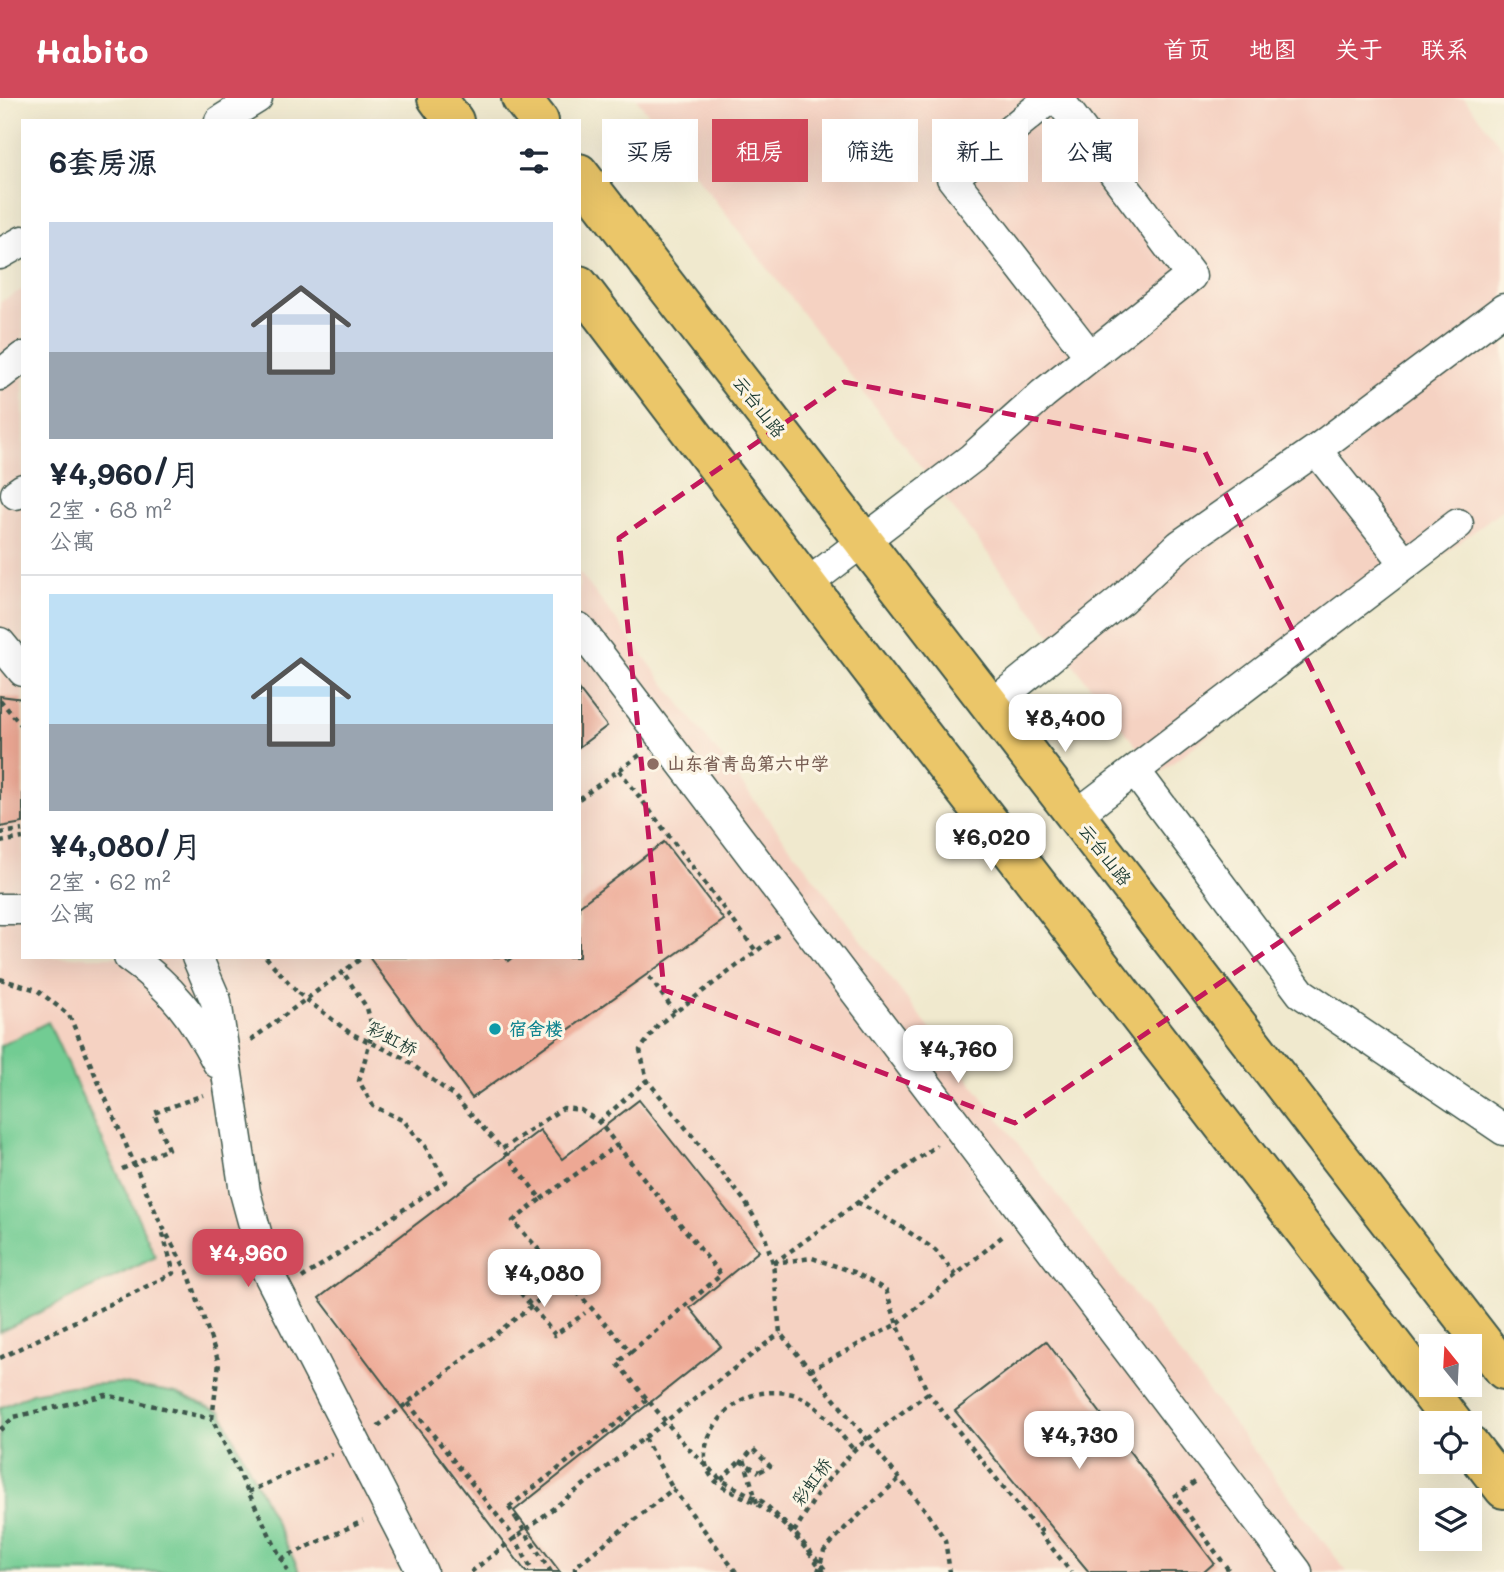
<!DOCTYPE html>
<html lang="zh">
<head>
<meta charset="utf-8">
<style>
  body { margin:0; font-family:Mali,"LXGW WenKai TC",sans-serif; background:#f2f2f3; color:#1f2937; height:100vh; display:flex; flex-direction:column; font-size:26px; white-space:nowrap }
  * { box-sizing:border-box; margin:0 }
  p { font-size:23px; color:#747a83 }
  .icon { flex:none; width:38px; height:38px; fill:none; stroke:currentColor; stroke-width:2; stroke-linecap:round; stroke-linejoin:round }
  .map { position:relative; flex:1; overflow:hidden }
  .sheet { position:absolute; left:21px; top:21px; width:560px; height:840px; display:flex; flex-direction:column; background:#fff; border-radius:0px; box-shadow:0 7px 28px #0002 }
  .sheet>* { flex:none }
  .top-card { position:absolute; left:602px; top:21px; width:665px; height:63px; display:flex; gap:14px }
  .needle { width:46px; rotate:342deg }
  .fabs { position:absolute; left:1419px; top:1236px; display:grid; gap:14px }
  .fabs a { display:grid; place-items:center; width:63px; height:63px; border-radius:0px; background:#fff; box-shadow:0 7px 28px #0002; font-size:35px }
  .price { position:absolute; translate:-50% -60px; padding:0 16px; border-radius:14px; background:#fff; color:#222; font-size:23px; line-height:46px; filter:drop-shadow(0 2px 4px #0008) }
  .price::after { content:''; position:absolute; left:50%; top:42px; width:21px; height:16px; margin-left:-10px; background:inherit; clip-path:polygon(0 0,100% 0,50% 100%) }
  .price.selected { background:#d1495b; color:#fff }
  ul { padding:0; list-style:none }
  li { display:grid; align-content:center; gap:14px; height:371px; padding:0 28px }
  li+li { border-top:2px solid #e0e1e3 }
  li span { display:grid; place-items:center; height:217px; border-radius:0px; color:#555 }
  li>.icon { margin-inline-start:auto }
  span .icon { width:126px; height:126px; fill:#fffc; stroke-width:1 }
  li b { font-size:30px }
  h2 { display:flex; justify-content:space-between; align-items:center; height:84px; padding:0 28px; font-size:30px }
  .chip { padding:0 24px; border-radius:0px; background:#fff; box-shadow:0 7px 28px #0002; font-size:24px; line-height:63px }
  .chip.selected { background:#d1495b; color:#fff }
  header { display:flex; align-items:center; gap:42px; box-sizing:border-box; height:98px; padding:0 35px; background:#d1495b; color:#fff }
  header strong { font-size:33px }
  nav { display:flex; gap:38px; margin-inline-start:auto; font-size:24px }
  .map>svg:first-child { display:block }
</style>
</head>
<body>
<header>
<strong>Habito</strong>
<nav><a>首页</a><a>地图</a><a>关于</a><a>联系</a></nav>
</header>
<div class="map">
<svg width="1504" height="1474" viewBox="0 0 1504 1474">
  <rect width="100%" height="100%" fill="#fcf5e5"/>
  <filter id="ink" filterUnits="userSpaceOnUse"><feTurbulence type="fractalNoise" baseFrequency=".0143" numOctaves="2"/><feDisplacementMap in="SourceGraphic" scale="14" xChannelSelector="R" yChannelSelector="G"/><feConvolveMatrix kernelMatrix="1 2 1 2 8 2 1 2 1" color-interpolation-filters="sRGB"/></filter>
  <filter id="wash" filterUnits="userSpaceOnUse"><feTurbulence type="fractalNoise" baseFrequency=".00686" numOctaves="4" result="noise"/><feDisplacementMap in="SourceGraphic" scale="28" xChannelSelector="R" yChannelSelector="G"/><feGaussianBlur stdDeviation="1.57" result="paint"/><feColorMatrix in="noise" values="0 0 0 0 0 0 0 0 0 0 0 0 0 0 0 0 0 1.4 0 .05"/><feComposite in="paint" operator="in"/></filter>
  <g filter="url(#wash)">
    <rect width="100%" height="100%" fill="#f0e9ce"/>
    <path fill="#f5d2c2" d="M636 0H1464L1504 52V410L1158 676Z
      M23 191V859H579V474L1347 1474H0V204Z"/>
    <path fill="#72cc93" stroke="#488464" stroke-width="2" d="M48 924 156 1159 0 1234V948Z
      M119 1285 176 1295 221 1314 300 1474H0V1310L32 1295 71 1288Z"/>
    <g id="blocks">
      <path fill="#eda894" d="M579 592 607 628 579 649Z
        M0 598 23 601V725L0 729Z
        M664 744 724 822 472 1000 369 859H505L508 863 513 859H579V808Z
        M639 1002 759 1153 690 1210 721 1248 514 1413 560 1474H526L319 1200 540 1032 562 1061Z
        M1046 1243 1214 1465 1204 1474H1089L955 1313Z"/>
    </g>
  </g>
  <g filter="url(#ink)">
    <use href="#blocks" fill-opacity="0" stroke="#3e574b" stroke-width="2"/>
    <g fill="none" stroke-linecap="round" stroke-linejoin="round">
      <g stroke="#3e574b" stroke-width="33">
        <path id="minor" d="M1050 0 952 80 1090 258
          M220 23 257 0
          M0 156 23 143
          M0 277 23 259
          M1316 352 1406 466
          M16 396 23 391
          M807 486 972 360 1043 296 1191 178 1058 0
          M579 530 1297 1474
          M0 545 23 573
          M990 608 1121 502 1180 447 1316 352 1504 211
          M1135 673 1301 895 1504 1032
          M1075 718 1458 426
          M0 811H23
          M129 859C172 889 194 919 218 965
          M197 859 216 903 245 1094 266 1171 422 1474"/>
      </g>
      <g stroke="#3e574b" stroke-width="42">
        <path id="major" d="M437 0 454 23
          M521 0 539 23
          M579 75 1504 1272
          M579 187 868 567 1453 1325
          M1470 1347 1504 1391"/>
      </g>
      <path stroke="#3e574b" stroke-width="4.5" stroke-dasharray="5 5" stroke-linecap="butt" d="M0 602 23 629
        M619 672 756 853
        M579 701 640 657
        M0 735 23 732
        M0 744 23 740
        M778 837 658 927 640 952 647 982 744 1102 764 1136 773 1165 780 1235 926 1413 945 1442 950 1474
        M266 859 298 895
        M649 879 675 914
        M0 881 37 892 69 917 159 1122 189 1177 219 1265 212 1321 288 1474
        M251 942 363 859
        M599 1024 647 982
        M617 1047 721 1177 631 1254
        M122 1071 168 1051 154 1015 203 997
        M541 1101 617 1047 599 1024 581 1012 563 1010 502 1051 541 1101 513 1123 631 1254 617 1265 643 1296
        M857 1104 900 1128 935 1152 956 1177
        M538 1161 511 1183 555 1237 585 1215
        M773 1165 812 1160 854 1174 886 1192 897 1226 928 1295 1071 1474
        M774 1165 937 1047
        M302 1180 446 1083 425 1048 404 1023 373 1008 359 983 373 932 367 910 343 874
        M0 1260 174 1175 162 1133
        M810 1272 897 1226 1004 1137
        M408 1305 515 1440 533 1474
        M900 1316 928 1295
        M378 1328 548 1195
        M0 1332 14 1319 106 1297 212 1321
        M644 1340 673 1391
        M721 1382 740 1363
        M1195 1384 1175 1398 1230 1474
        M248 1394 332 1356
        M757 1405 744 1361 753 1351 770 1368 759 1374
        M509 1409 516 1420
        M1039 1434 1047 1428
        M532 1445 551 1474
        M281 1461 363 1423
        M471 1474 780 1235
        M575 1474V1469L673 1391 736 1474
        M818 1474 824 1453 845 1430 899 1381
        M824 1474C804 1448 785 1423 757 1406 741 1396 722 1393 711 1378 692 1349 721 1311 748 1299 761 1293 788 1292 801 1299 822 1310 838 1334 854 1352"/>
      <use href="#minor" stroke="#fff" stroke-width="30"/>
      <use href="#major" stroke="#ebc669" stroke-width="38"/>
      <path stroke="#3e574b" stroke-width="4.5" stroke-dasharray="5 5" stroke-linecap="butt" d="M298 895 350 935 402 959 454 998 502 1051
        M548 1195 562 1184
        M643 1296 686 1348 721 1382 763 1404 794 1434 827 1474
        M740 1363 759 1374
        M509 1409 648 1301
        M516 1420 532 1445
        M794 1434 822 1389 854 1352 900 1316"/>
    </g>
  </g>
  <path fill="none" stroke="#c2185b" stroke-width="5" stroke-dasharray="14 9" stroke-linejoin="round" d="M844 284 1205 354 1404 759 1015 1025 664 892 619 440Z"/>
  <circle fill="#8d6e63" stroke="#fcf5e5" stroke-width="2.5" cx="653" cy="666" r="7"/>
  <circle fill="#0f9aa8" stroke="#fcf5e5" stroke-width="2.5" cx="495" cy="931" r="7"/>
  <g text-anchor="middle" stroke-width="6" stroke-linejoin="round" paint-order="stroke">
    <g font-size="18" fill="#1f3d34" stroke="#fcf5e5">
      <text transform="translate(759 309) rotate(52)" y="6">云台山路</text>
      <text transform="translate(1105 757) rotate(52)" y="6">云台山路</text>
      <text transform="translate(392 941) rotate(28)" y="6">彩虹桥</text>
      <text transform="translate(812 1384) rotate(-54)" y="6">彩虹桥</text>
    </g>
    <g font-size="18" font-weight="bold" fill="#785e54" stroke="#fcf5e5" text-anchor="start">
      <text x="667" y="672">山东省青岛第六中学</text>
    </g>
    <g font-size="18" font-weight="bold" fill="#0d838f" stroke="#fcf5e5" text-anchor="start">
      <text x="509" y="937">宿舍楼</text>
    </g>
  </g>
</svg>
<div class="fabs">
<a><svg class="needle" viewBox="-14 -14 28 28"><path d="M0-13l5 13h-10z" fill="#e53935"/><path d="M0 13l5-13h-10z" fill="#747a83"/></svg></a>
<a><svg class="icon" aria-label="locate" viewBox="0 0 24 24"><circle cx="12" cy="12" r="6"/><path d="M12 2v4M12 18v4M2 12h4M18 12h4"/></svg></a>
<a><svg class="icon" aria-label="layers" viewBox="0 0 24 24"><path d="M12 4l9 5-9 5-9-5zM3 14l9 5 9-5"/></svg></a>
</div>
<b class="price" style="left:1065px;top:656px">¥8,400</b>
<b class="price" style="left:991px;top:775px">¥6,020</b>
<b class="price" style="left:958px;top:987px">¥4,760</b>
<b class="price selected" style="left:248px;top:1191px">¥4,960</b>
<b class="price" style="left:544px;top:1211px">¥4,080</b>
<b class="price" style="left:1079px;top:1373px">¥4,730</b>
<div class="top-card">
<a class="chip">买房</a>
<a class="chip selected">租房</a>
<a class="chip">筛选</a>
<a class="chip">新上</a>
<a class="chip">公寓</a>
</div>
<section class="sheet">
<h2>6套房源<svg class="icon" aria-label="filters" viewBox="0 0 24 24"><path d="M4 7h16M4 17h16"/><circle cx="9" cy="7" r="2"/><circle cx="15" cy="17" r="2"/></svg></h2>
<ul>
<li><span style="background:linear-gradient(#c9d6e8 60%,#9aa5b1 0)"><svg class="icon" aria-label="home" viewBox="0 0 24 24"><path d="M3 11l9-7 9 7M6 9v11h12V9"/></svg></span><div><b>¥4,960/月</b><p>2室 · 68 m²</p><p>公寓</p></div></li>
<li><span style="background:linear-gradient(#bfe0f5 60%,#9aa5b1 0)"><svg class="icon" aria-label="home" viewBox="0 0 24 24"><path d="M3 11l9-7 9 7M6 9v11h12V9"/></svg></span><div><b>¥4,080/月</b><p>2室 · 62 m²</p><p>公寓</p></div></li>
</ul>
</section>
</div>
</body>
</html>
